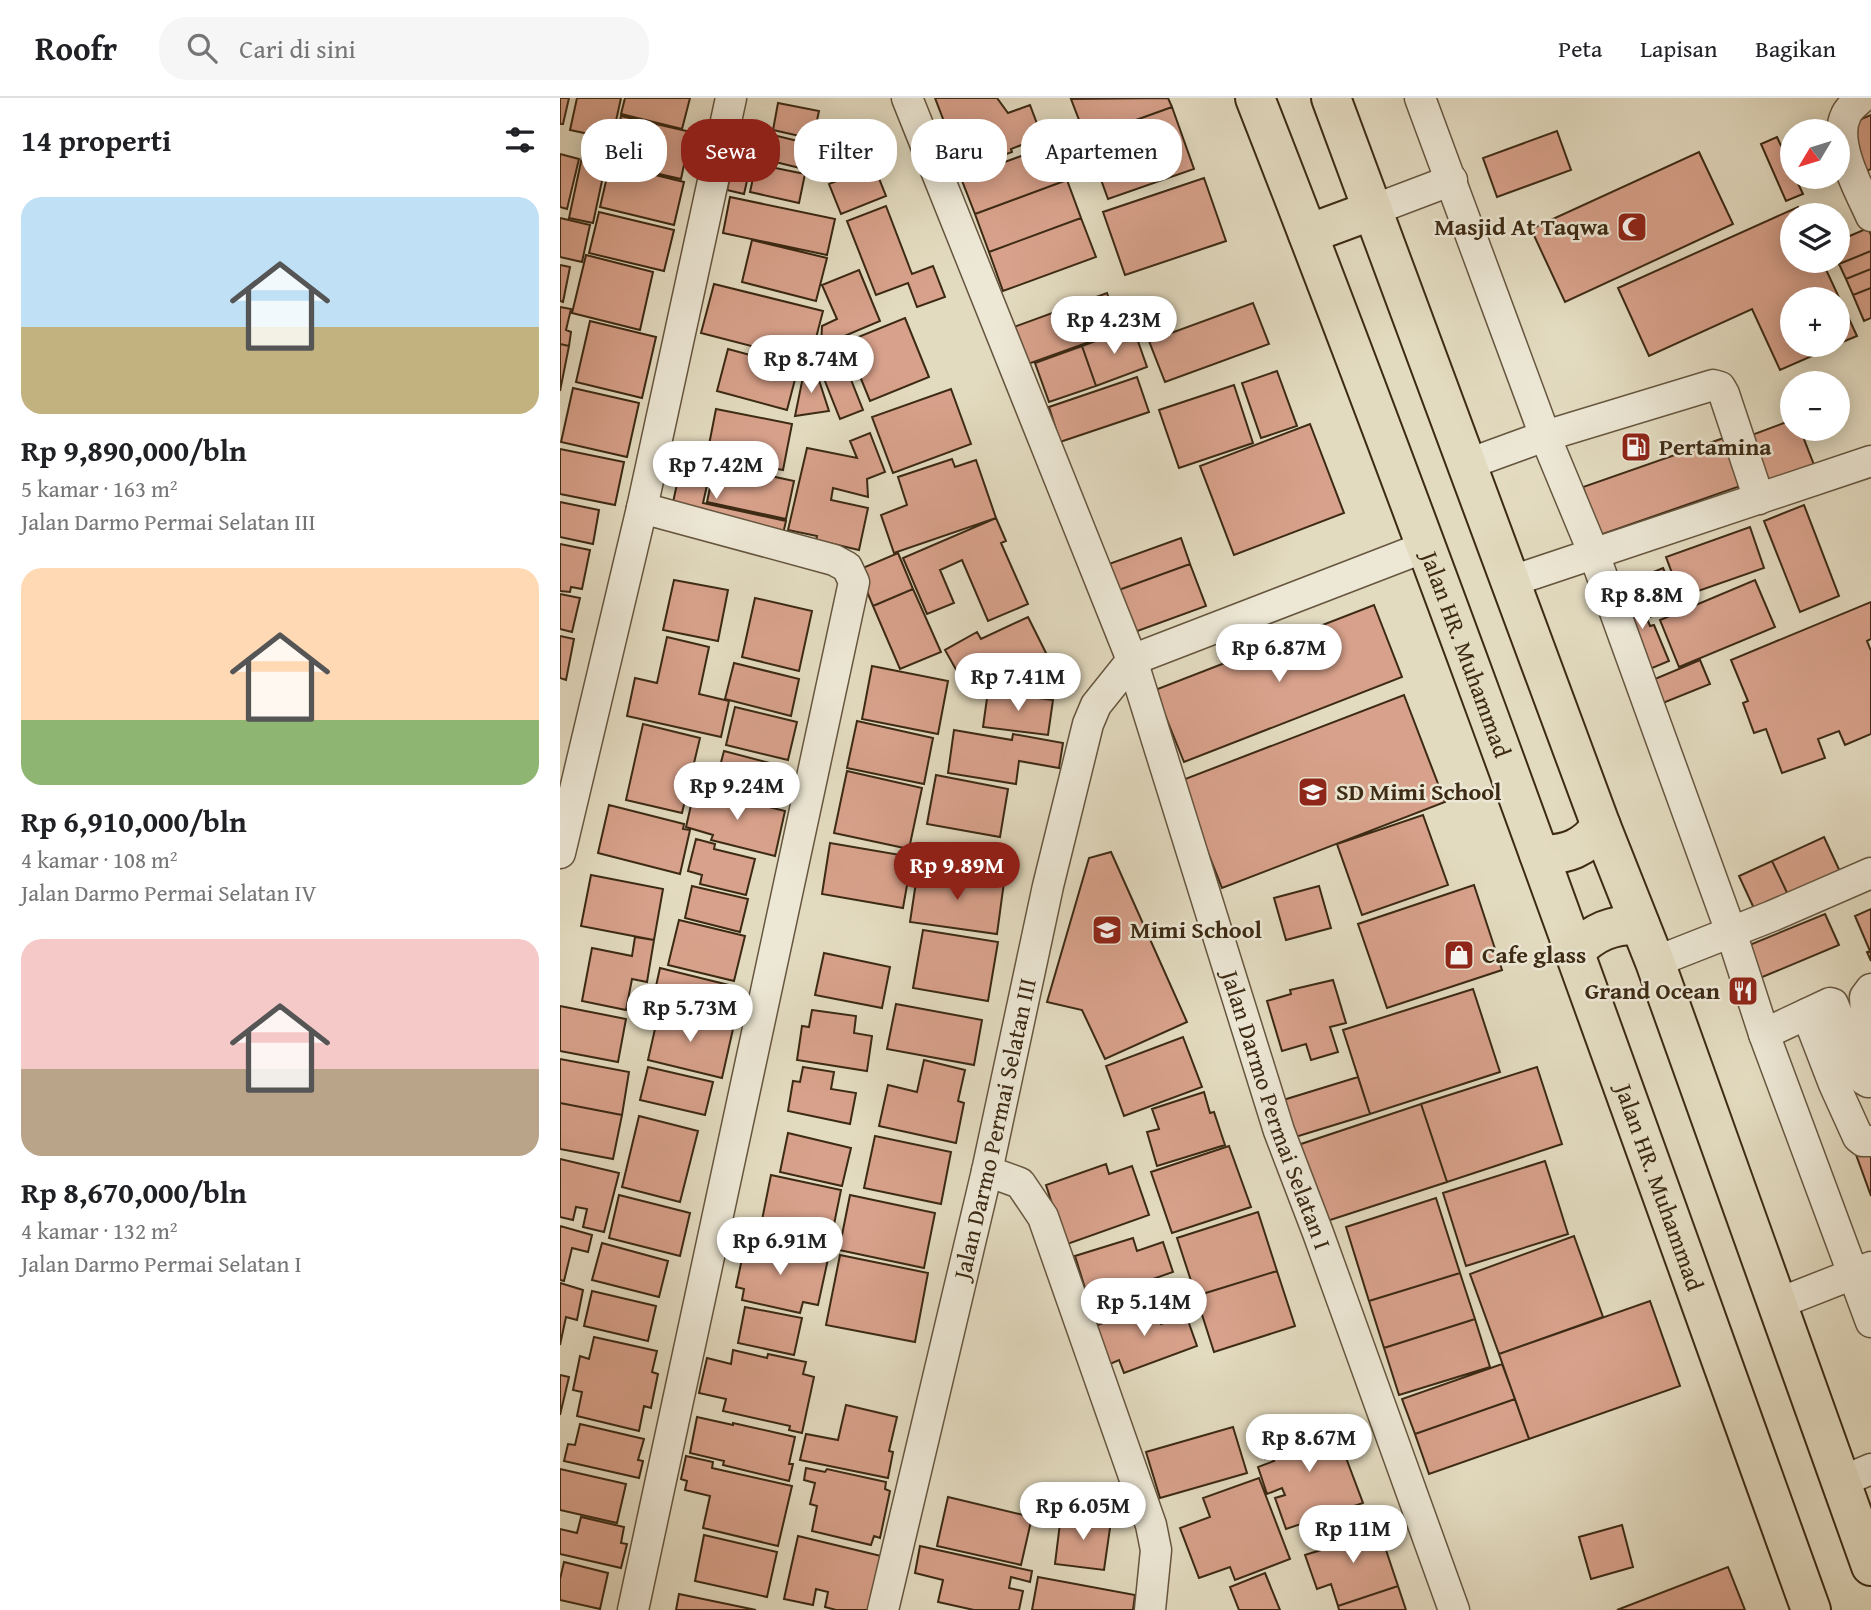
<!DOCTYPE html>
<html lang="id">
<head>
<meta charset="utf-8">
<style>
  body { margin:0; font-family:"Gentium Book Plus",serif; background:#f6f6f6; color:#202124; height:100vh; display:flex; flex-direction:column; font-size:26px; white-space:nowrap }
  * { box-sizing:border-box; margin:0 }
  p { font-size:23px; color:#757577 }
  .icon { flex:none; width:38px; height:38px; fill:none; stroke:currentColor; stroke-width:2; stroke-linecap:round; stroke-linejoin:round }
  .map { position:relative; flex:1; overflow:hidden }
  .sheet { display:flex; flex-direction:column; background:#fff; width:560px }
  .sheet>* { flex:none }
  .hud { position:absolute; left:21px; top:21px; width:665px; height:63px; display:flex; gap:14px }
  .needle { width:46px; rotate:232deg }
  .fabs { position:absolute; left:1220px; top:21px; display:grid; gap:14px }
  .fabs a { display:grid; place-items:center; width:70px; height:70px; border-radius:50%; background:#fff; box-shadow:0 4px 18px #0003; font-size:35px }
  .price { position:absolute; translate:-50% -60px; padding:0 16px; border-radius:24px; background:#fff; color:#222; font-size:23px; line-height:46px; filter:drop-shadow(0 2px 4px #0008) }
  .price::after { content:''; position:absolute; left:50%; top:42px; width:21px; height:16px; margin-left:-10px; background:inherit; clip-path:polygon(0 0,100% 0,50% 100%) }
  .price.active { background:#8f2418; color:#fff }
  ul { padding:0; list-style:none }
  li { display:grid; align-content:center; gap:14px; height:371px; padding:0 21px }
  li span { display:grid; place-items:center; height:217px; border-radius:21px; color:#555 }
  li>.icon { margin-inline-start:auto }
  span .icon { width:126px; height:126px; fill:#fffc; stroke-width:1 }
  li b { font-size:30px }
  h2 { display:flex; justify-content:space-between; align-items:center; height:84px; padding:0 21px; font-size:30px }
  .pill { padding:0 24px; border-radius:28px; background:#fff; box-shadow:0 4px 18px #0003; font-size:24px; line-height:63px }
  .pill.active { background:#8f2418; color:#fff }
  header { display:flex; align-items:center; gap:42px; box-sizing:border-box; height:98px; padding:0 35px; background:#fff; border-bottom:2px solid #e0e0e0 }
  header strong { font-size:33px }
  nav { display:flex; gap:38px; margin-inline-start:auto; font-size:24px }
  .search { width:490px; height:63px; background:#f6f6f6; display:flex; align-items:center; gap:18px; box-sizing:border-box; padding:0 24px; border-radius:28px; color:#757577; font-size:26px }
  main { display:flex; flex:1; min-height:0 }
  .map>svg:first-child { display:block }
</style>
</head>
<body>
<header>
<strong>Roofr</strong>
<div class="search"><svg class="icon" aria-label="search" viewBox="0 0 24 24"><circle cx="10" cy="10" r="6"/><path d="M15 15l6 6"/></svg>Cari di sini</div>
<nav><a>Peta</a><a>Lapisan</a><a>Bagikan</a></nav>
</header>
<main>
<section class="sheet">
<h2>14 properti<svg class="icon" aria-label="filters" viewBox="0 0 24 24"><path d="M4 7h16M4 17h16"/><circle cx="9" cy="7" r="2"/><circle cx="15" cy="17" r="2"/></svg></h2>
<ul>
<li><span style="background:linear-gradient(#bfe0f5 60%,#c2b280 0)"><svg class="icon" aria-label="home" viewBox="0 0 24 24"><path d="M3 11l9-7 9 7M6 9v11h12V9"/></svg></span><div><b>Rp 9,890,000/bln</b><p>5 kamar · 163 m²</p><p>Jalan Darmo Permai Selatan III</p></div></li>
<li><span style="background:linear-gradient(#ffd9b3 70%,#8fb573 0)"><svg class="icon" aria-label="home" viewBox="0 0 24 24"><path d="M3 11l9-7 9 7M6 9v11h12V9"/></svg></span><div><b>Rp 6,910,000/bln</b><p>4 kamar · 108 m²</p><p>Jalan Darmo Permai Selatan IV</p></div></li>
<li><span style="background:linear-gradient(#f6c9c9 60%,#b9a48a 0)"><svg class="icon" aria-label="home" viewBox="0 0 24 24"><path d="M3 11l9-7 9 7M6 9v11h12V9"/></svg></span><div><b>Rp 8,670,000/bln</b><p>4 kamar · 132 m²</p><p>Jalan Darmo Permai Selatan I</p></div></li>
</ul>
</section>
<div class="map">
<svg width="1311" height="1512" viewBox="0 0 1311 1512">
  <rect width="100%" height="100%" fill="#e3dbc0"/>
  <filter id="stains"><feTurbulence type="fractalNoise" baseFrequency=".00286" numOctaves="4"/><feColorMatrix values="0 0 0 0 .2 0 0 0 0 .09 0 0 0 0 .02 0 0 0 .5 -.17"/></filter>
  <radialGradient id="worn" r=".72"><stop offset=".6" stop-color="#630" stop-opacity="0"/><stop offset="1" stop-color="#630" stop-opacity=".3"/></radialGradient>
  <path fill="#d8a18b" stroke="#3c2a14" stroke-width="2" d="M0 0H9L3 26H0Z
    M17 0H61L52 41 10 32Z
    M65 0H130L122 31 61 16Z
    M375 0H437L448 15 470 7 482 39 451 51 452 54 403 73Z
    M608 0 612 9 526 40 511 1Z
    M218 5 259 13 253 41 213 32Z
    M612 9 634 71 548 101 526 40Z
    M1311 17V71L1305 74 1285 28Z
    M61 18 131 34 121 81 51 65Z
    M294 25 309 57 266 76 252 45Z
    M181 31 198 35 184 96 167 92Z
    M997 33 1011 72 937 99 923 60Z
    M201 34 250 46 244 71 195 59Z
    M1217 39 1232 72V79H1235L1243 96 1226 103 1201 46Z
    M25 45 49 50 33 125 9 120Z
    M494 46 507 82 415 116 401 80Z
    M1139 54 1173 126 1005 204 971 131Z
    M0 56 19 61 7 111 0 109Z
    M50 66 124 84 114 127 40 109Z
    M196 66 245 76 239 105 190 94Z
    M314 68 326 98 281 116 269 86Z
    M644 80 666 143 565 177 543 114Z
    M507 82 521 120 429 154 415 116Z
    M170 99 275 121 267 157 163 135Z
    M326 108 352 176 373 168 385 199 357 209 348 185 316 197 287 123Z
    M1238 109 1241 117H1232V163H1262L1297 238 1278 246V201H1232V247H1277L1220 272 1192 211 1089 258 1058 190Z
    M39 114 114 132 104 173 29 155Z
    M0 120 30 127 22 164 0 159Z
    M521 120 536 159 443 193 429 154Z
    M1308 130 1311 137V153L1279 166 1278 143Z
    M192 142 267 160 256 203 182 184Z
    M1311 153V171L1286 181 1279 166Z
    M26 157 93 174 80 232 12 215Z
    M0 167 10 169 3 204 0 203Z
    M1311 171V190L1293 197 1286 181Z
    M299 172 320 223 261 248 262 228 277 221 262 187Z
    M154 186 263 213 250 263 141 235Z
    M1311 190V220L1304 223 1293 197Z
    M547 195 560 233 468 266 454 229Z
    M693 205 709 246 605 284 589 243Z
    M0 209 11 211 6 232 11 234 9 248 0 246Z
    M345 220 369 279 310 303 286 244Z
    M30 223 96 239 82 300 16 284Z
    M573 229 587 269 536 288 522 248Z
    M0 246 9 248 0 293Z
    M522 248 536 288 489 304 475 265Z
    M278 249 303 312 280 321 255 258Z
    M168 251 238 270 227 312 157 293Z
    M245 269 255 270 269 313 235 318Z
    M717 273 737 328 701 340 682 285Z
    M577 279 589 314 500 344 489 309Z
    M674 287 693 345 619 370 599 312Z
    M13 290 79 305 67 359 1 344Z
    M391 291 411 346 333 375 312 319Z
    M156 311 232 326 223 372 147 357Z
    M1232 322V331H1240L1254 367 1198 388 1181 341Z
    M750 326 784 415 674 457 640 368Z
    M310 335 325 374 307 381 308 399 273 390 271 402 308 410 299 452 256 442 257 438 228 432 247 350 297 360 290 343Z
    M1172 337 1189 385 1040 437 1023 389Z
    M0 351 64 364 55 407 0 396Z
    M123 358 152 365 143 405 226 423 222 440 112 409Z
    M392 361 395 369 416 362 436 420 334 455 321 417 347 407 338 379Z
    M155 366 234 383 226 421 147 404Z
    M0 404 39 412 33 446 0 439Z
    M1244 407 1279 498 1240 514 1204 423Z
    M436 420 446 443 441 445 468 506 428 523 402 462 380 472 394 505 367 516 343 460Z
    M1190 429 1204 470 1121 499 1106 459Z
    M621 440 630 466 556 493 546 467Z
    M0 446 30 452 22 491 11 489 10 494 0 493Z
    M338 455 353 491 313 508 298 472Z
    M630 466 646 508 572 535 556 493Z
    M1103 470 1119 507 1090 519 1074 482Z
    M114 482 168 492 158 543 103 532Z
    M1195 482 1215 529 1119 569 1100 522Z
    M1074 489 1090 528 1094 527 1109 563 1085 573 1056 496Z
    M353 491 381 554 340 571 313 508Z
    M0 496 20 500 12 534 0 531Z
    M195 500 252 513 239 573 182 559Z
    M1311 504V541L1307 543 1311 553V636L1285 647 1279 633 1258 641 1265 660 1222 675 1206 631 1194 635 1183 605 1188 603 1171 562Z
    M814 507 842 579 624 664 595 592Z
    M468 519 498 579 508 580 506 598 418 589 420 571 414 565 398 575 385 552 417 534 421 541Z
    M0 538 14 541 6 582 0 580Z
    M107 539 149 549 139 596 169 603 161 639 67 618 75 580 97 585Z
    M1140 562 1150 586 1093 609 1083 586Z
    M174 565 239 581 231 618 165 601Z
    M312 568 388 583 378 636 302 621Z
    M428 593 493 602 488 637 423 629Z
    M844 597 885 704 662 790 620 683Z
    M175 609 237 624 228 662 166 647Z
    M297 623 373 640 364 686 287 670Z
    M83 626 140 640 122 715 66 702Z
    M394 632 452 642 453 636 503 645 499 670 459 663 456 686 388 675Z
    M164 653 229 670 219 708 154 691Z
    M287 673 362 690 349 751 274 735Z
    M376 677 448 691 440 739 367 726Z
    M134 694 161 701 162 697 225 713 215 758 151 742 153 737 126 729Z
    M49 707 124 726 123 731 130 732 120 776 38 755Z
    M863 717 888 787 802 817 777 746Z
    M1264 739 1282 778 1230 801 1212 763Z
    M136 741 155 746 154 751 195 761 186 797 140 786 142 777 128 773Z
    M270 745 352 759 343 810 262 796Z
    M551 754 627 924 545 961 522 912 487 904 529 760Z
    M1212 763 1230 801 1197 817 1179 778Z
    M358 771 444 784 437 836 350 824Z
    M31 777 103 791 94 842 21 828Z
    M914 787 942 872 827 910 798 826Z
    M132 788 188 801 180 834 125 820Z
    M759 788 771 830 726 842 714 800Z
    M1311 811V863L1307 854 1310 853 1295 818Z
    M1265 816 1279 847 1200 880 1187 848Z
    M119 822 185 838 174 883 108 867Z
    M363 832 438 844 428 903 353 890Z
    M75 839 94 842 87 884 72 881 66 912 22 903 32 850 72 858Z
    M264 855 330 869 322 910 255 897Z
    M100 870 173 888 165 923 92 906Z
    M773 882 786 925 770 929 778 954 751 962 746 946 722 953 707 903 731 896 730 892Z
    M913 891 940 974 810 1016 783 932Z
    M336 906 422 922 414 967 327 951Z
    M0 908 66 921 58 964 0 953Z
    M252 912 296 918 294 935 312 938 307 973 237 962 242 928 249 929Z
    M99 913 173 931 162 980 88 962Z
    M623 939 642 989 564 1018 546 968Z
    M0 961 69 974 62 1017 0 1005Z
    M364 962 405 972 398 1003 404 1005 396 1045 319 1028 328 987 357 994Z
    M88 969 153 984 145 1017 80 1002Z
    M243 969 274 974 271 991 296 995 290 1026 228 1013 233 983 240 984Z
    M977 969 1002 1046 887 1084 861 1006Z
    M798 979 810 1016 732 1040 720 1003Z
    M644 994 650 1015 654 1014 665 1047 597 1068 587 1034 599 1031 592 1011Z
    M0 1005 62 1017 53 1061 0 1051Z
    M861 1006 887 1084 764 1124 738 1047Z
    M79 1018 138 1033 120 1104 62 1089Z
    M228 1035 291 1050 282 1088 220 1074Z
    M315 1038 391 1054 381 1106 304 1090Z
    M1311 1045V1098L1294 1051Z
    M669 1048 691 1109 612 1135 591 1074Z
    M0 1061 59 1075 44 1134 23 1129 27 1111 16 1109 13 1122 0 1119Z
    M985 1063 1008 1136 906 1168 883 1095Z
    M546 1066 549 1076 572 1068 589 1117 499 1149 495 1115 486 1087Z
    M211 1077 281 1092 270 1146 200 1132Z
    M59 1097 130 1115 120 1158 49 1140Z
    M290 1097 375 1115 364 1170 279 1152Z
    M876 1100 900 1175 809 1203 786 1129Z
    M698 1114 717 1173 636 1198 617 1140Z
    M0 1128 32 1137 28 1154 12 1150 4 1183 0 1182Z
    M1014 1138 1043 1219 939 1256 910 1176Z
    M573 1140 577 1153 603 1144 613 1174 587 1183 592 1197 533 1216 515 1158Z
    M186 1142 268 1161 258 1207 243 1204 240 1215 182 1202 184 1191 176 1189Z
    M42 1145 108 1163 99 1199 32 1182Z
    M280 1157 368 1175 355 1244 266 1227Z
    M717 1173 735 1228 654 1254 636 1198Z
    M900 1175 915 1221 824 1250 809 1203Z
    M0 1185 23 1192 17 1222 6 1219 0 1247Z
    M32 1193 96 1208 88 1243 24 1228Z
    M1090 1203 1120 1288 969 1341 939 1256Z
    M593 1206 601 1226 626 1217 637 1248 564 1275 559 1262 550 1266 535 1228Z
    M185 1209 242 1220 234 1257 178 1245Z
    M915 1221 930 1269 839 1297 824 1250Z
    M34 1239 97 1253 92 1274 98 1276 91 1310 84 1308 79 1333 17 1318 22 1294 13 1292 20 1258 29 1261Z
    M173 1252 207 1260 208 1256 246 1264 243 1276 254 1279 242 1335 229 1332 230 1328 163 1313 166 1301 139 1295 147 1260 171 1266Z
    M942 1266 955 1301 855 1336 842 1301Z
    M0 1277 9 1279 0 1317Z
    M955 1301 969 1341 869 1376 855 1336Z
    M286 1307 337 1319 329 1353 333 1354 328 1380 240 1362 246 1336 278 1342Z
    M137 1319 173 1327V1325L235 1339 229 1366H233L229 1383 163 1367 164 1363 130 1355Z
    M771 1320 803 1405 726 1431 715 1400 725 1397 722 1390 707 1396 698 1369 714 1363 712 1359 705 1361 700 1346Z
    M20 1326 84 1341 78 1362 83 1363 79 1380 4 1363 8 1346 15 1347Z
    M673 1329 687 1375 600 1400 586 1354Z
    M126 1358 153 1364 152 1370 232 1388 218 1448 143 1430 150 1398 125 1392 127 1383 121 1381Z
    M246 1370 265 1374 267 1371 326 1384 325 1391 330 1393 320 1440 314 1438 311 1447 252 1433 257 1408 250 1406 255 1385 244 1382Z
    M0 1371 66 1386 57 1425 0 1412Z
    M699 1380 730 1461 675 1482 670 1469 639 1480 620 1430 650 1419 643 1400Z
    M388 1399 472 1419 461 1467 377 1448Z
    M501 1417 551 1423 544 1472 495 1466Z
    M21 1419 64 1429 61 1445 67 1446 61 1470 0 1456V1431L17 1435Z
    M817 1425 838 1488 778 1508 771 1486 757 1491 745 1457 761 1452 758 1444Z
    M1062 1427 1073 1469 1031 1481 1019 1439Z
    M144 1437 217 1454 207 1499 135 1483Z
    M238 1438 321 1458 309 1512H276L265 1509 268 1494 256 1491 253 1507 224 1501Z
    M360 1448 472 1473 470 1484 451 1479 449 1490 463 1493 459 1512H414L378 1504 383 1482 355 1475Z
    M4 1464 48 1475 40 1511 0 1502V1481Z
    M1168 1469 1185 1512H1057Z
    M705 1475 720 1512H679L670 1489Z
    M478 1479 575 1497 573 1512H472Z
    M838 1488 846 1512H779L778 1508Z
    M119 1496 196 1512H116Z"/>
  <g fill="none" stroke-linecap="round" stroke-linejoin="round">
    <g stroke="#66563f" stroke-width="33">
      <g id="minor">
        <path id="s1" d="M347 0 572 562 719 1033 758 1135 894 1512"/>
        <path d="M860 0 985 338 1034 456 1171 834 1204 936 1311 1224"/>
        <path d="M1301 0C1296 5 1288 11 1286 17 1272 44 1300 93 1311 118"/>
        <path d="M813 112 892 82"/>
        <path d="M908 366 985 338 1153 287 1160 289 1164 296 1199 401"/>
        <path d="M952 483 1311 363"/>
        <path d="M0 755 82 410 171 0"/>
        <path d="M1095 864 1212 818 1311 775"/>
        <path d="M1247 916 1274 986 1298 1039 1303 1043H1311"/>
        <path d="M1204 936 1270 905 1273 906 1303 981 1308 984 1311 983"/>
        <path d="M1306 971 1309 965 1305 899 1311 891"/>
        <path d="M427 1073 460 1085 483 1119 591 1427 596 1452 590 1512"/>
        <path d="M1217 1206 1311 1169"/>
        <path d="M1280 1384 1311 1371"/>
        <path d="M73 1512 294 484 287 469 274 462 82 410"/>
        <path id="s2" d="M323 1512 427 1073 488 788 528 626 536 607 572 562 865 449"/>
      </g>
    </g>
    <g stroke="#3c2a14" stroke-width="42">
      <g id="major">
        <path id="s3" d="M695 0C891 500 1069 1007 1251 1512"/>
        <path d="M771 0 1041 728 1095 864 1311 1468"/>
        <path d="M748 136 813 112"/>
        <path d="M979 756C1006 758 1025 750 1041 728"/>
        <path d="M1014 854C1034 834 1052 826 1080 827"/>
      </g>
    </g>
    <use href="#minor" stroke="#ede8d6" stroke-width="30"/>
    <use href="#major" stroke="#e3dbc0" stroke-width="38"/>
  </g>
  <defs>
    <g id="mosque-square" transform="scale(1.575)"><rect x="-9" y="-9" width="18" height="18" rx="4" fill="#8f2418" stroke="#ede8d6"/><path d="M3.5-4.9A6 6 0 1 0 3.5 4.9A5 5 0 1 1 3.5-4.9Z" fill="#fff"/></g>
    <g id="fuel-square" transform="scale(1.575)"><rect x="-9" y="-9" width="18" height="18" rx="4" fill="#8f2418" stroke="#ede8d6"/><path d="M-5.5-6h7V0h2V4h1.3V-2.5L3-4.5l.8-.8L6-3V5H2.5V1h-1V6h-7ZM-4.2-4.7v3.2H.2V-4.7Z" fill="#fff"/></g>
    <g id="school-square" transform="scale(1.575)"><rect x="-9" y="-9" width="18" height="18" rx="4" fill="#8f2418" stroke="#ede8d6"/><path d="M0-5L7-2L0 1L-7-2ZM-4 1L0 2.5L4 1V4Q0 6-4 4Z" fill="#fff"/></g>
    <g id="shop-square" transform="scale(1.575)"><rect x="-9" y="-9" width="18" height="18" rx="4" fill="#8f2418" stroke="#ede8d6"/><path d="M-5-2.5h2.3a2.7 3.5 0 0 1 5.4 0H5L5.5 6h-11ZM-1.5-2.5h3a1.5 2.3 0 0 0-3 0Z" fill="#fff"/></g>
    <g id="restaurant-square" transform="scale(1.575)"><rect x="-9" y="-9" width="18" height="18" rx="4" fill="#8f2418" stroke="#ede8d6"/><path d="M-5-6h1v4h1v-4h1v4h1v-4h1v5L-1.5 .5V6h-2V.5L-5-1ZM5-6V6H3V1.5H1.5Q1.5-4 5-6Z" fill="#fff"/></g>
  </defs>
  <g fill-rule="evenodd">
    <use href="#mosque-square" x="1072" y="129"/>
    <use href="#fuel-square" x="1076" y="349"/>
    <use href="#school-square" x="753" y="694"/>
    <use href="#school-square" x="547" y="832"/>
    <use href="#shop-square" x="899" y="857"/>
    <use href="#restaurant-square" x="1183" y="893"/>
  </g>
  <g text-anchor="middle" stroke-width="5" stroke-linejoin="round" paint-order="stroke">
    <g font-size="24" font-weight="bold" fill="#3c2a14" stroke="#ede8d6" text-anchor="start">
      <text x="1049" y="137" text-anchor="end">Masjid At Taqwa</text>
      <text x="1099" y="357">Pertamina</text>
      <text x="776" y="702">SD Mimi School</text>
      <text x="570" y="840">Mimi School</text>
      <text x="922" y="865">Cafe glass</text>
      <text x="1160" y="901" text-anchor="end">Grand Ocean</text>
    </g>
    <g font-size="24" fill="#3c2a14" stroke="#ede8d6">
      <text dy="8" stroke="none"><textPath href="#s3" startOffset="595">Jalan HR. Muhammad</textPath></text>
      <text dy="8" stroke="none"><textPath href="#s1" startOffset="1078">Jalan Darmo Permai Selatan I</textPath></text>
      <text dy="8" stroke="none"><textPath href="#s2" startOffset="494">Jalan Darmo Permai Selatan III</textPath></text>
      <text dy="8" stroke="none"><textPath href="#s3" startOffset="1162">Jalan HR. Muhammad</textPath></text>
    </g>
  </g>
  <rect width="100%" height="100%" filter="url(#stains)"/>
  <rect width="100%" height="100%" fill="url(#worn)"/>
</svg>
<div class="fabs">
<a><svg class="needle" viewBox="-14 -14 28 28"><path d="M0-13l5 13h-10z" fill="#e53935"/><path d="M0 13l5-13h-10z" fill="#757577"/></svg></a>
<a><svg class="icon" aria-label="layers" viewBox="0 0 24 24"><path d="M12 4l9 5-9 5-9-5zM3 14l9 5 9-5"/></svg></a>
<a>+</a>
<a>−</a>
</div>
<b class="price" style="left:554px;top:258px">Rp 4.23M</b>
<b class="price" style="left:251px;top:297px">Rp 8.74M</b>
<b class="price" style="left:156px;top:403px">Rp 7.42M</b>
<b class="price" style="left:1082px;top:533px">Rp 8.8M</b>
<b class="price" style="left:719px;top:586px">Rp 6.87M</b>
<b class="price" style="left:458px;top:615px">Rp 7.41M</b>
<b class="price" style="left:177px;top:724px">Rp 9.24M</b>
<b class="price active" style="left:397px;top:804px">Rp 9.89M</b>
<b class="price" style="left:130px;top:946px">Rp 5.73M</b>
<b class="price" style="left:220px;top:1179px">Rp 6.91M</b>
<b class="price" style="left:584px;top:1240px">Rp 5.14M</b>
<b class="price" style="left:749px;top:1376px">Rp 8.67M</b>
<b class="price" style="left:523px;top:1444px">Rp 6.05M</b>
<b class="price" style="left:793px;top:1467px">Rp 11M</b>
<div class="hud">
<a class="pill">Beli</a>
<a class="pill active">Sewa</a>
<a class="pill">Filter</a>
<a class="pill">Baru</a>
<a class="pill">Apartemen</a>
</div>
</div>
</main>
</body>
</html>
